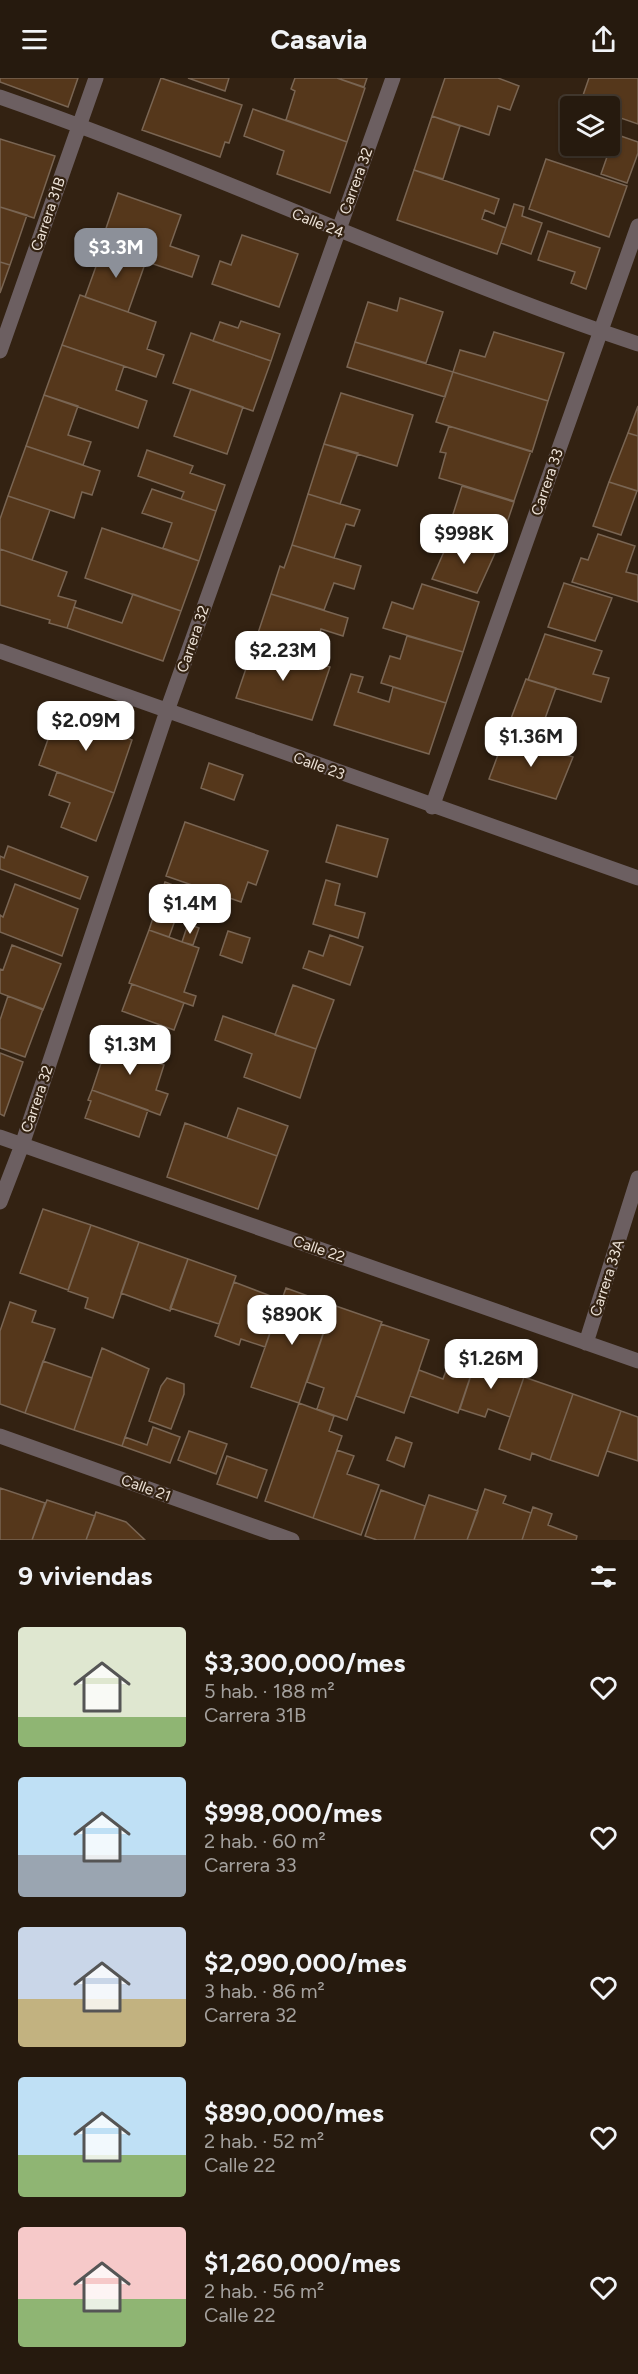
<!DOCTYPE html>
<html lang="es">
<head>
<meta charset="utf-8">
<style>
  body { margin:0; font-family:Figtree,sans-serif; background:#32271c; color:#f1f3f6; height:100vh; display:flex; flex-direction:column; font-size:22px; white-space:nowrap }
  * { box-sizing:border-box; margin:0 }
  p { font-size:20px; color:#a4a19e }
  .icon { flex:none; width:33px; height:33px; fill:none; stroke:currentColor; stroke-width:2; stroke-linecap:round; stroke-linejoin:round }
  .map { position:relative; height:1462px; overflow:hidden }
  .sheet { display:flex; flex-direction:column; background:#261a0e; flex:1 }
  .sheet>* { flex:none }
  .fabs { position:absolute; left:560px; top:18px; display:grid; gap:12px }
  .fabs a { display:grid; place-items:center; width:60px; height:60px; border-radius:6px; background:#261a0e; box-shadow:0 2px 4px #0004,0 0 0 2px #42382e; font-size:30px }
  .price { position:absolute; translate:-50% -51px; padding:0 14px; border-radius:12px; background:#fff; color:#222; font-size:20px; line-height:39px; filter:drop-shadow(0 2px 3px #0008) }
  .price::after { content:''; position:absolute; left:50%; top:36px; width:18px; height:14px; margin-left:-9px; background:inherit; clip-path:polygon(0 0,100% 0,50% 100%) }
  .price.active { background:#8c9099; color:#fff }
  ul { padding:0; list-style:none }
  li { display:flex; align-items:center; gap:18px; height:150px; padding:0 18px }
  li span { display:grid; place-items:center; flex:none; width:168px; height:120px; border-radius:6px; color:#555 }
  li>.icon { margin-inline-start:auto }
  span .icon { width:72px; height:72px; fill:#fffc; stroke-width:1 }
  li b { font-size:26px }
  h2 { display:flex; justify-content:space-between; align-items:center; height:72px; padding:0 18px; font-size:26px }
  header { display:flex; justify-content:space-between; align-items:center; height:78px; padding:0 18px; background:#261a0e; font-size:27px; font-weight:700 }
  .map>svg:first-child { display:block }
</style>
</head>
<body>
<header><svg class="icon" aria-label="menu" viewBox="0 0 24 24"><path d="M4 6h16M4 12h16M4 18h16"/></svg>Casavia<svg class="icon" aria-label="share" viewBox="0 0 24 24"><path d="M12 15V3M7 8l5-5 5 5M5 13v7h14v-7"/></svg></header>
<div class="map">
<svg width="638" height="1462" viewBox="0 0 638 1462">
  <rect width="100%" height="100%" fill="#332212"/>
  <path fill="#55371b" stroke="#796553" stroke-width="1.5" d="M0 0H78L68 29 0 4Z
    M161 0 242 27 229 65 225 64 220 79 142 52Z
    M188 0H229L225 13Z
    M295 0H337L365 10 347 64 286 42 295 13 291 11Z
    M337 0H367L364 9Z
    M498 0 519 8 510 32 498 28 489 57 432 38 445 0Z
    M589 0H638V46L609 36V28H587L580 26Z
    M253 31 347 64 330 115 277 96 284 73 244 58Z
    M432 38 460 48 443 101 414 92Z
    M615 56 638 64V75L627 105 601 96Z
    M0 61 55 78 34 140 0 129Z
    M546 81 627 108 609 159 529 131Z
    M414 92 499 121 494 136 485 132 482 141 506 150 497 176 397 142Z
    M118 115 181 137 170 168 199 178 192 199 100 168Z
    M514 126 524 129 522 138 542 145 531 176 501 165Z
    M0 129 27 137 10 187 0 184Z
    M548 153 600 170 586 211 571 205 575 194 538 182Z
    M242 157 298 176 279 229 212 206 220 183 231 187Z
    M103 169 146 183 128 234 85 219Z
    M0 184 10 187 0 215Z
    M80 217 156 244 147 271 164 277 156 299 62 267Z
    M400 220 443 234 426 285 355 264 368 224 397 233Z
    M241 243 280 256 271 283 213 263 220 244 238 250Z
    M494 254 564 275 548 323 453 294 460 272 485 279Z
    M191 255 271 283 253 333 173 305Z
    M355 264 453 294 445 319 347 289Z
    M62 267 124 288 116 312 147 323 138 350 44 317Z
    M453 294 548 323 532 374 436 344Z
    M191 311 243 329 227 376 174 358Z
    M341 315 413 337 397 388 324 366Z
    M44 317 78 328 68 357 91 364 83 387 26 368Z
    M638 328V358L628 355Z
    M449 348 531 373 514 423 439 400 446 375 440 374Z
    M628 355 638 358V413L609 404Z
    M324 366 358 375 340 426 308 416Z
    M26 368 100 393 92 417 82 414 74 440 8 418Z
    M147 372 193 388 190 395 225 407 216 433 181 421 184 414 138 398Z
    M609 404 637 413 621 457 593 448Z
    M462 408 514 424 497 474 446 458Z
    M152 411 216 433 199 483 163 470 172 445 142 435Z
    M308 416 360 432 354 448 346 446 334 480 292 467Z
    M8 418 50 432 32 482 0 471V441Z
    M102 450 199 483 181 533 85 500Z
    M598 456 635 468 626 494 638 497V524L572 504 581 480 588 482Z
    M450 460 496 473 477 515 432 501Z
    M292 467 361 488 354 511 334 505 324 532 271 516 280 488 284 490Z
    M0 471 67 494 58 518 76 523 67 550 49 545 50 542 0 527Z
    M564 505 612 520 595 563 548 549Z
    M422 506 479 524 463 574 383 550 392 524 413 531Z
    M133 516 181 533 163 583 67 550 74 529 122 545Z
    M271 516 348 540 343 558 321 551 310 584 254 567Z
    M545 556 602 573 593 596 609 600 601 624 528 602Z
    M407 558 463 574 446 625 381 605 390 578 400 581Z
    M254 567 330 589 312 642 236 620Z
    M351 596 363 599 358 614 389 624 393 609 446 625 429 676 334 647Z
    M526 601 556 610 538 660 507 651Z
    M58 633 132 662 114 715 39 687Z
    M505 658 573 679 556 721 489 701Z
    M209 685 243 697 234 722 201 710Z
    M57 694 114 715 96 763 61 749 70 725 49 717Z
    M185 744 268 773 256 807 248 804 241 824 166 798Z
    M337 747 388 761 377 799 326 784Z
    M8 768 88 799 80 821 0 791V778L4 780Z
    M326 802 340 806 335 827 365 835 358 860 313 846Z
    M165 804 178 809 170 831 178 834 169 859 149 852Z
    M15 806 78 831 62 878 0 854V837L3 839Z
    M188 846 199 850 193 867 182 864Z
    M149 852 199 870 184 914 196 918 193 928 129 905Z
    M228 853 250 860 242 885 220 877Z
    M330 857 363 869 350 907 303 890 309 873 323 878Z
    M12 867 61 886 43 932 0 915V891L3 892Z
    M132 906 184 925 174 952 122 933Z
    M293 907 334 922 316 971 275 957Z
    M8 918 43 931 25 979 0 970V942Z
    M223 938 316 971 300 1020 244 999 252 976 215 962Z
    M110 958 150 973 147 981 164 987 156 1012 168 1016 160 1037 92 1012Z
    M0 975 23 984 4 1038 0 1036Z
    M92 1012 148 1032 139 1059 85 1040 91 1023 88 1022Z
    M238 1030 288 1048 277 1078 227 1060Z
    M185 1045 277 1078 258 1131 167 1099Z
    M43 1131 91 1147 68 1212 20 1195Z
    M91 1147 139 1164 113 1240 85 1230 88 1220 68 1213Z
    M139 1164 188 1181 170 1233 121 1215Z
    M188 1181 236 1198 219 1246 170 1230Z
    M234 1204 281 1222 265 1269 241 1261 239 1267 215 1258Z
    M286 1210 333 1227 299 1325 251 1309Z
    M10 1224 36 1233 32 1244 55 1251 25 1335 0 1326V1253Z
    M333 1227 382 1244 347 1342 317 1331 324 1310 307 1304Z
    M381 1246 429 1262 404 1335 356 1318Z
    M102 1270 149 1291 122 1368 74 1352Z
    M453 1274 476 1282 458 1335 410 1318 419 1292 443 1301Z
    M476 1282 524 1299 510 1339 488 1331 485 1339 460 1331Z
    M43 1283 92 1300 74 1352 25 1335Z
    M524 1299 573 1316 550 1382 532 1375 530 1382 499 1371Z
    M167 1300 184 1306V1316L171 1351 149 1343 161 1308Z
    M573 1316 621 1333 598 1398 550 1382Z
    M299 1325 334 1338 329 1353 342 1358 313 1440 265 1423Z
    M621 1333 638 1339V1383L607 1373Z
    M153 1349 180 1359 170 1385 122 1368 125 1359 147 1367Z
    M189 1353 227 1366 216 1396 178 1382Z
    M396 1359 412 1365 404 1389 387 1382Z
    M337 1372 354 1378 347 1396 379 1407 361 1457 313 1440Z
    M227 1378 267 1392 257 1420 217 1406Z
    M0 1410 45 1425 32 1462H0Z
    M485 1411 506 1418 503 1425 531 1435 522 1462H467Z
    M381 1412 425 1428 414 1462H377L365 1458Z
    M429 1417 478 1433 467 1462H414Z
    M47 1422 95 1438 86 1462H32Z
    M533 1429 552 1436 548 1447 577 1458 576 1462H522Z
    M96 1434 126 1444 145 1462H86Z"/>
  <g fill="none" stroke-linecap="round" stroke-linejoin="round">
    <path stroke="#6c5f61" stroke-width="15" d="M0 19C215 94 422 193 638 266
      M0 273 96 0
      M0 573 638 800
      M432 729 638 148
      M0 1059 638 1283
      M0 1124 22 1067 167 633 393 0
      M586 1265 638 1100"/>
    <path stroke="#6c5f61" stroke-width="15" d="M0 1358 292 1462"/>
  </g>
  <g text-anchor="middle" stroke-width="4.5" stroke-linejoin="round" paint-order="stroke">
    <g font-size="15" fill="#ede2d7" stroke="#332212">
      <text transform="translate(356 103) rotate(-70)" y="5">Carrera 32</text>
      <text transform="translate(48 136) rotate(-71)" y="5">Carrera 31B</text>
      <text transform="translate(318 145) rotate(22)" y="5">Calle 24</text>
      <text transform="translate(547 404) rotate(-71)" y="5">Carrera 33</text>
      <text transform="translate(193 561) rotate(-71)" y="5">Carrera 32</text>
      <text transform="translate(319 688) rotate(20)" y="5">Calle 23</text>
      <text transform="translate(37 1021) rotate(-71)" y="5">Carrera 32</text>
      <text transform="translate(319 1171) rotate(19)" y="5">Calle 22</text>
      <text transform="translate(607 1200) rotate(-72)" y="5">Carrera 33A</text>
      <text transform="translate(146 1410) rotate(20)" y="5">Calle 21</text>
    </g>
  </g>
</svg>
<div class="fabs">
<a><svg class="icon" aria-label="layers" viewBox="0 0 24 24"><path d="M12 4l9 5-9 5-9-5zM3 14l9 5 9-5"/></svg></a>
</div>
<b class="price active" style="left:116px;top:201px">$3.3M</b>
<b class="price" style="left:464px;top:487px">$998K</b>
<b class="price" style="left:283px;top:604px">$2.23M</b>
<b class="price" style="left:86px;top:674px">$2.09M</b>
<b class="price" style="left:531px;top:690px">$1.36M</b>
<b class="price" style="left:190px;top:857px">$1.4M</b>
<b class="price" style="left:130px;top:998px">$1.3M</b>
<b class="price" style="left:292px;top:1268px">$890K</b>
<b class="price" style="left:491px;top:1312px">$1.26M</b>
</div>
<section class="sheet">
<h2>9 viviendas<svg class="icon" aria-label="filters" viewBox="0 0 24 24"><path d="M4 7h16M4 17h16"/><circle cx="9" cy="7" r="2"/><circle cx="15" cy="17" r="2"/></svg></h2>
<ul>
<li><span style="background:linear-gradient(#dfe7d0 75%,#8fb573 0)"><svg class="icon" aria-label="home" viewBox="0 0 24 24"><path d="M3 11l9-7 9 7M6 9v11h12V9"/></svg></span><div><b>$3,300,000/mes</b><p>5 hab. · 188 m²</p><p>Carrera 31B</p></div><svg class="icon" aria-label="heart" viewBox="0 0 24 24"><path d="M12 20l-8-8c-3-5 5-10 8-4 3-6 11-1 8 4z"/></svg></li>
<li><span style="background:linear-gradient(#bfe0f5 65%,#9aa5b1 0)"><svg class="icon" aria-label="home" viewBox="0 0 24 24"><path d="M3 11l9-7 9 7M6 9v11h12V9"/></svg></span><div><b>$998,000/mes</b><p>2 hab. · 60 m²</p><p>Carrera 33</p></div><svg class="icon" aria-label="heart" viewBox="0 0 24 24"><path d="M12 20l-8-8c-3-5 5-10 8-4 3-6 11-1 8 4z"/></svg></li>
<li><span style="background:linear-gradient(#c9d6e8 60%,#c2b280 0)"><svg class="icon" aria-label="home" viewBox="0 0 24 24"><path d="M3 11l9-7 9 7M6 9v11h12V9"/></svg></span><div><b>$2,090,000/mes</b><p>3 hab. · 86 m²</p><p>Carrera 32</p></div><svg class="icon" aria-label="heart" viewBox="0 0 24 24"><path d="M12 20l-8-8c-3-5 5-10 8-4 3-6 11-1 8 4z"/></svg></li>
<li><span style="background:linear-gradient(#bfe0f5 65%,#8fb573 0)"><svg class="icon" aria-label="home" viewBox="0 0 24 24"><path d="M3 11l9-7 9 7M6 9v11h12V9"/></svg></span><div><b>$890,000/mes</b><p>2 hab. · 52 m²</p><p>Calle 22</p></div><svg class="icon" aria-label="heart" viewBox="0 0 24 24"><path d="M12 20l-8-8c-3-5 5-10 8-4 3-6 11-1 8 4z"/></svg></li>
<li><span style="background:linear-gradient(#f6c9c9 60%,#8fb573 0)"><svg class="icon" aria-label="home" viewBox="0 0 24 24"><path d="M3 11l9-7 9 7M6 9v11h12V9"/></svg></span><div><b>$1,260,000/mes</b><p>2 hab. · 56 m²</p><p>Calle 22</p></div><svg class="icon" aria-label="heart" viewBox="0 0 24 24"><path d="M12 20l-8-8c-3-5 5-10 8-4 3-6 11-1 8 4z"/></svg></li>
</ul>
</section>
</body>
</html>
